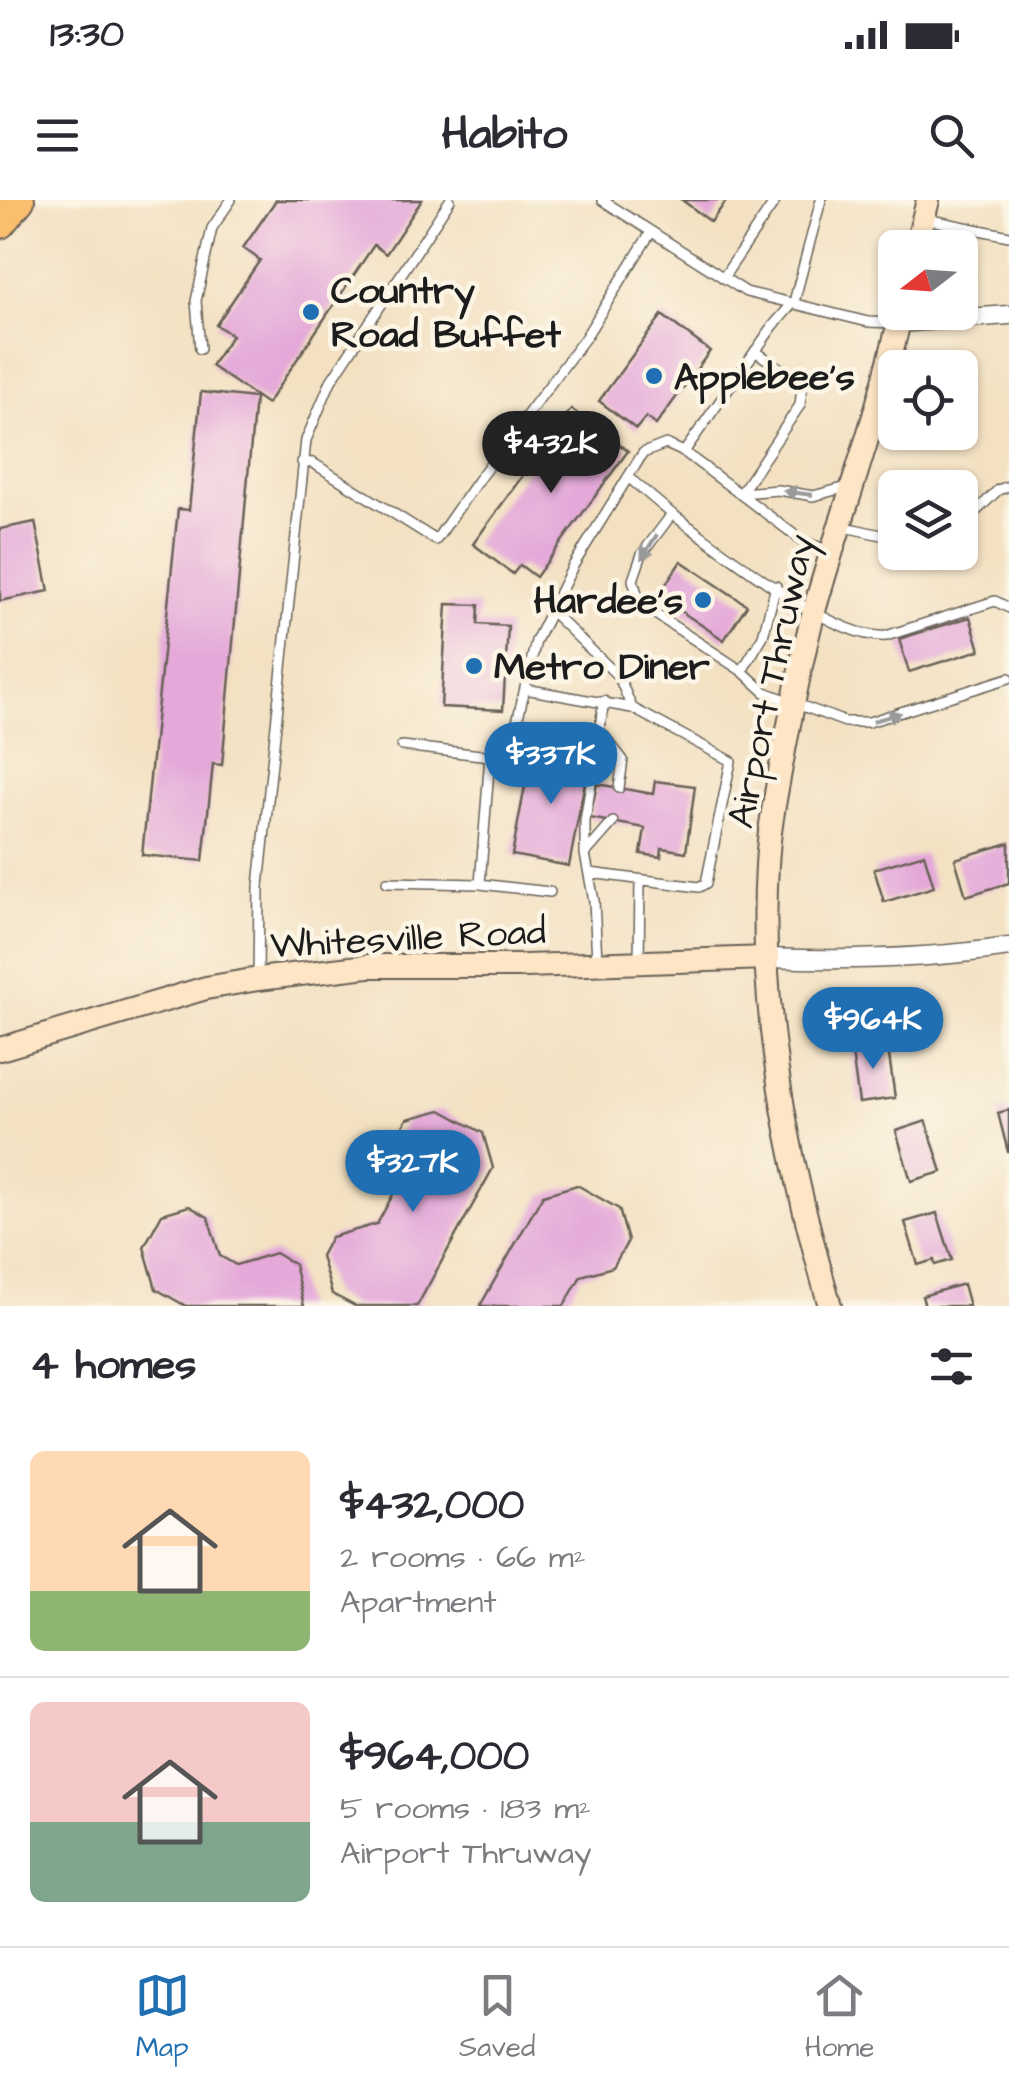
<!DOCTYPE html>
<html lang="en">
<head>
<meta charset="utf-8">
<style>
  body { margin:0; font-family:"Architects Daughter",sans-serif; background:#f7f7f7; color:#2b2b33; height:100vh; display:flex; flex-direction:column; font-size:38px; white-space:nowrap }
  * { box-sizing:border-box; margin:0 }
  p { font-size:32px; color:#7c7c81 }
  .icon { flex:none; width:55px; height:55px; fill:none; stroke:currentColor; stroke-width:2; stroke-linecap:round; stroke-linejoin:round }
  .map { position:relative; height:1106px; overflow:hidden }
  .drawer { display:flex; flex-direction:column; background:#fff; flex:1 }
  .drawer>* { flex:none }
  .needle { width:65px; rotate:253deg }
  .controls { position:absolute; left:878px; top:30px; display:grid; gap:20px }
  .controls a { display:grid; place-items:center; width:100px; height:100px; border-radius:15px; background:#fff; box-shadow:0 2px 8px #0004; font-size:50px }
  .price { position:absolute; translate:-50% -85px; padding:0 22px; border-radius:35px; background:#1f6fb2; color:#fff; font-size:32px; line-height:65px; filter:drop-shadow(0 2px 5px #0008) }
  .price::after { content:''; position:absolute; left:50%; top:60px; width:30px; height:22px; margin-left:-15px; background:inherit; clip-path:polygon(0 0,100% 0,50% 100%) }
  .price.on { background:#222; color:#fff }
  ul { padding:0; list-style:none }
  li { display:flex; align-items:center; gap:30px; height:250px; padding:0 30px }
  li+li { border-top:2px solid #e1e1e2 }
  li span { display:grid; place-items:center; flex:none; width:280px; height:200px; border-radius:15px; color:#555 }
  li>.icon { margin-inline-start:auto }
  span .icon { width:120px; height:120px; fill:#fffc; stroke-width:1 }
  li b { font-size:42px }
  h2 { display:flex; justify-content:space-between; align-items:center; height:120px; padding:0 30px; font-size:42px }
  .status { display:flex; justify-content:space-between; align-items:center; height:70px; padding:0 50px; background:#fff; direction:ltr }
  .status svg { height:28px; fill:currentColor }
  header { display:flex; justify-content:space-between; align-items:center; height:130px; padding:0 30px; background:#fff; font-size:45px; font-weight:700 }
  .menu { display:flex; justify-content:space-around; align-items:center; height:140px; border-top:2px solid #e1e1e2; background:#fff; font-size:28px; color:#7c7c81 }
  .menu a { display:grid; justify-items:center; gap:5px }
  .menu .on { color:#1f6fb2 }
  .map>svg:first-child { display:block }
</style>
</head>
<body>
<div class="status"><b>13:30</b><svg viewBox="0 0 49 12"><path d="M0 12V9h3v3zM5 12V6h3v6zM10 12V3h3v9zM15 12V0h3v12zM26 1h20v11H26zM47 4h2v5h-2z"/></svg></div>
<header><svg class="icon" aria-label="menu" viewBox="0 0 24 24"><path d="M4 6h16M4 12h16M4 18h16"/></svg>Habito<svg class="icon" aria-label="search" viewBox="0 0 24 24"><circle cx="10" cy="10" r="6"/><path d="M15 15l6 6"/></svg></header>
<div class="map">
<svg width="1009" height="1106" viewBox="0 0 1009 1106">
  <rect width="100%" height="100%" fill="#fcf5e5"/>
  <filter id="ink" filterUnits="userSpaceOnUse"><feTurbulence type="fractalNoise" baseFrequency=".01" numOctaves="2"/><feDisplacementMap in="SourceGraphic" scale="20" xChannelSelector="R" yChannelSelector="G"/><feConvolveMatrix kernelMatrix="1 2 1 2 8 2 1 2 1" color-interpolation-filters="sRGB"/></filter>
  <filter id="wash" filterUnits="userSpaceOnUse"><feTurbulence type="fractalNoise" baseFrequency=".0048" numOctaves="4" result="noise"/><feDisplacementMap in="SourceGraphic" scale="40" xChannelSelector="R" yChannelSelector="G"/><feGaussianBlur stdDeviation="2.25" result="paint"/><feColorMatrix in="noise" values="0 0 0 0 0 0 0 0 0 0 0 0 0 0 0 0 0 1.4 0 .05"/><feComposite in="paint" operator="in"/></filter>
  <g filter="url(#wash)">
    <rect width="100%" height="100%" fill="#f3e1c2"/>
    <g id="blocks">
      <path fill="#e4a8d9" d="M276 0H422L386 54 374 45 267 204 211 166 232 135 216 125 260 60 243 48Z
        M682 0H727L711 22Z
        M662 115 710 151 656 225 646 217 636 229 599 201Z
        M201 192 255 198 222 565 213 564 203 661 142 655 178 309 189 310Z
        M571 209 628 251 536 377 520 365 513 374 473 344Z
        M35 322 49 391 0 401V329Z
        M681 361 747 405 724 440 658 396Z
        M447 404 479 405 478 424 508 426 503 510 441 507Z
        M970 417 980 450 909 472 899 439Z
        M532 549 589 560 569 666 512 655Z
        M655 581 695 586 686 652 662 648 661 657 641 654 645 628 590 618 597 584 653 594Z
        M1009 643V683L966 696 955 659Z
        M924 654 934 687 884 702 874 669Z
        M887 841 895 898 859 903 851 846Z
        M441 910 483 933 493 968 417 1106H355L332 1094 321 1056 331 1037 377 1024 402 978 392 946 407 919Z
        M1009 910V952H1008L998 913Z
        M926 921 942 972 911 981 896 931Z
        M577 985 619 1009 628 1041 613 1067 581 1076 564 1106H480L543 995Z
        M189 1006 208 1017 220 1056 236 1065 275 1053 294 1064 304 1106H186L156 1089 144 1047 162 1014Z
        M937 1013 952 1060 935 1065 934 1060 918 1065 905 1022Z
        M963 1084 969 1106H925L922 1096Z"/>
    </g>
  </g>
  <g filter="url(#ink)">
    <use href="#blocks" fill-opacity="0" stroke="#676156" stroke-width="2.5"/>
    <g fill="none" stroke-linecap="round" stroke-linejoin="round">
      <g stroke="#676156" stroke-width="12">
        <path id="lane" d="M602 0 746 92 868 122 896 123
          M926 19 1009 36
          M723 78 776 0
          M200 149 196 101 212 28 231 0
          M684 252 804 342 830 351
          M302 262 313 263 436 340 478 280 585 138 651 32
          M628 277 672 314
          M741 293 800 205 802 188 791 176 755 151
          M741 293 778 290 813 296 847 287
          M840 326 895 338
          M960 327 998 290 1009 286
          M776 386 763 436 742 471 640 404 633 380 642 354 672 314C719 347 833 441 886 436L995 401 1009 408
          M551 411 619 477 632 508
          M742 471 765 492 845 522H869L1009 478
          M525 489 632 508 731 561 706 683 699 687 590 673
          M601 532 623 560 619 588
          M490 556 516 526 536 441 573 366 643 253 666 244 684 252 773 126 794 102 821 0
          M585 654 613 622
          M387 682 480 684 490 556 402 546
          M480 684 550 692
          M597 761 594 701 585 654V621L604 501
          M639 763 640 681
          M258 779 259 686 306 240 331 181 450 0"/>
      </g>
      <g stroke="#676156" stroke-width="21">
        <path id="street" d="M898 123 1009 115
          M768 758C849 761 929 759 1009 747"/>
      </g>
      <g stroke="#676156" stroke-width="26">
        <path id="secondary" d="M916 48 928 0
          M0 849 206 788 258 779 368 766H525L768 758
          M830 1106C789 964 758 814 767 665 769 625 778 584 785 545 794 500 802 455 814 411 842 312 879 214 901 112"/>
      </g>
      <g stroke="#676156" stroke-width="34">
        <path id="highway" d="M0 23 19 0"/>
      </g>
      <use href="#lane" stroke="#fff" stroke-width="9"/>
      <use href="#street" stroke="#fff" stroke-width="18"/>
      <use href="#secondary" stroke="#fde5c5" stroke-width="22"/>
      <use href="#highway" stroke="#fbbd6e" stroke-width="30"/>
    </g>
    <defs><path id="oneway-solid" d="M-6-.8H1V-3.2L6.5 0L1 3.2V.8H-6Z" transform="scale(2.5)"/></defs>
    <g fill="#999">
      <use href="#oneway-solid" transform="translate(798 293) rotate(-172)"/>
      <use href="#oneway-solid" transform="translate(649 347) rotate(123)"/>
      <use href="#oneway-solid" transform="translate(887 517) rotate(-16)"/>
    </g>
  </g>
  <g fill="#1f6fb2" stroke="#fcf5e5" stroke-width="4">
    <circle cx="311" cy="112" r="10"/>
    <circle cx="654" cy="176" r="10"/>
    <circle cx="703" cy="400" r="10"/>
    <circle cx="474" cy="466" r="10"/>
  </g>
  <g text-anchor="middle" stroke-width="9" stroke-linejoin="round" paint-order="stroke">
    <g font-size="38" font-weight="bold" fill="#1c1c1c" stroke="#fcf5e5" text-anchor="start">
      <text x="331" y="103">Country<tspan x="331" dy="44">Road Buffet</tspan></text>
      <text x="674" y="189">Applebee's</text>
      <text x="683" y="413" text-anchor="end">Hardee's</text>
      <text x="494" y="479">Metro Diner</text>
    </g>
    <g font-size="38" fill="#1c1c1c" stroke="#fcf5e5">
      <text transform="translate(770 481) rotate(-78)" y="13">Airport Thruway</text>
      <text transform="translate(408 737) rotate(-3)" y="13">Whitesville Road</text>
    </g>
  </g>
</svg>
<div class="controls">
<a><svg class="needle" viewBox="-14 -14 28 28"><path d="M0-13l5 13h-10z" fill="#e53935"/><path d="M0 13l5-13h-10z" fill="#7c7c81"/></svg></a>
<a><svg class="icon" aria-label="locate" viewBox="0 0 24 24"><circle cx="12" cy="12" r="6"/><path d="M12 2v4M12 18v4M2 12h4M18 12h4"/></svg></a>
<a><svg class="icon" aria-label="layers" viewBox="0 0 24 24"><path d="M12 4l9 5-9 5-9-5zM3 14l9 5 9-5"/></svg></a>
</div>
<b class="price on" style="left:551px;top:296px">$432K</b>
<b class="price" style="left:551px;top:607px">$337K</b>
<b class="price" style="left:873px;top:872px">$964K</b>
<b class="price" style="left:413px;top:1015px">$327K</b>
</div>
<section class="drawer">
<h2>4 homes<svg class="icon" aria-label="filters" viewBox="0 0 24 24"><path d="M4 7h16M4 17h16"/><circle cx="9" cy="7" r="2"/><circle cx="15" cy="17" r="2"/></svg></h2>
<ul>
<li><span style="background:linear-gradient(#ffd9b3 70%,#8fb573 0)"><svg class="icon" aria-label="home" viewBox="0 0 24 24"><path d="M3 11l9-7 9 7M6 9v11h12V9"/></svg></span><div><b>$432,000</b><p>2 rooms · 66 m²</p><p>Apartment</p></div></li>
<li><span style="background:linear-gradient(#f6c9c9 60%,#7fa58c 0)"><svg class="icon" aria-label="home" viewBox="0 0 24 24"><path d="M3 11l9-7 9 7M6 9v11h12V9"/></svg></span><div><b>$964,000</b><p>5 rooms · 183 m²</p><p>Airport Thruway</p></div></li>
</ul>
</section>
<nav class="menu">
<a class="on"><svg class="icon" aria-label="map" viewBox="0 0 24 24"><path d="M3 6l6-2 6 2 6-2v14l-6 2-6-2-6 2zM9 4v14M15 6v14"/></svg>Map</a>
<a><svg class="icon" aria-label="saved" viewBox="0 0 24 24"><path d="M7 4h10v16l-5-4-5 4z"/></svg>Saved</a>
<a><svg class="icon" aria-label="home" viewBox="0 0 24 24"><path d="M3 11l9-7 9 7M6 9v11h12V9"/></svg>Home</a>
</nav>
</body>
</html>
